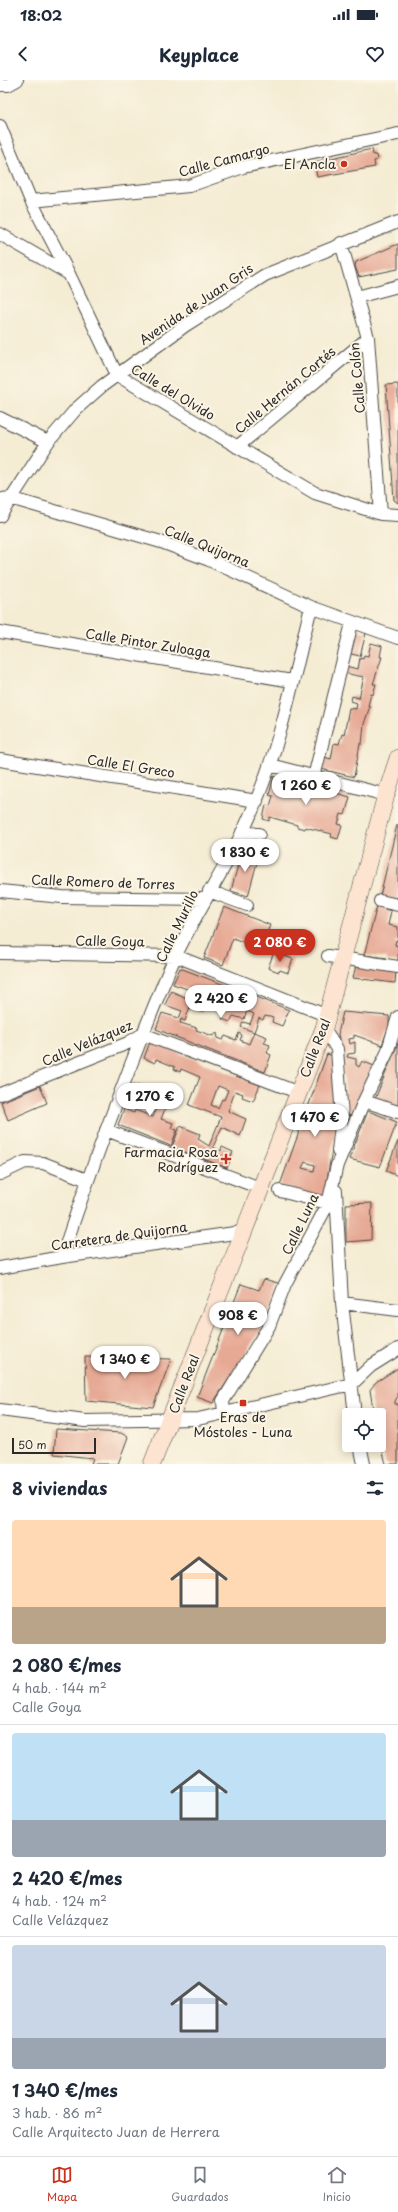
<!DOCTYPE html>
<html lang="es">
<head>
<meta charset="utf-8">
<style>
  body { margin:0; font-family:"Playpen Sans",sans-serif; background:#f2f2f3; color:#1f2937; height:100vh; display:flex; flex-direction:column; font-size:15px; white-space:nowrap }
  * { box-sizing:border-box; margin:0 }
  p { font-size:13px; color:#747a83 }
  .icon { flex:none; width:22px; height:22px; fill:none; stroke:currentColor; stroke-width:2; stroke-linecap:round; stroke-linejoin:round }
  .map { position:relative; height:1384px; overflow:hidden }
  .side { display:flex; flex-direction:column; background:#fff; flex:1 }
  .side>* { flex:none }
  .buttons { position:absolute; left:342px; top:1328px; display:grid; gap:8px }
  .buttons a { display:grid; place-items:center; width:44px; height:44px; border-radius:4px; background:#fff; box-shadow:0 2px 10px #0003; font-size:20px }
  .scale { position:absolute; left:12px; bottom:10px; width:84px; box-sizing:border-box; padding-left:4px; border:2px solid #2b2b2b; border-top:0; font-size:11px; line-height:14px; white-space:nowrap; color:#2b2b2b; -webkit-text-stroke:3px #fcf5e5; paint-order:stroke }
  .price { position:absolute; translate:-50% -34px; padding:0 9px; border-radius:14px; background:#fff; color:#222; font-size:13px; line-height:26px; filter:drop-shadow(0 1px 2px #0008) }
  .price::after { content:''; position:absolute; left:50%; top:24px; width:12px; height:9px; margin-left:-6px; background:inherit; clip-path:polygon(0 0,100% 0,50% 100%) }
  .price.selected { background:#c8321e; color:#fff }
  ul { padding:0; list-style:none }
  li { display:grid; align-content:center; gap:8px; height:212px; padding:0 12px }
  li+li { border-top:1px solid #e0e1e3 }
  li span { display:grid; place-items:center; height:124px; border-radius:4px; color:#555 }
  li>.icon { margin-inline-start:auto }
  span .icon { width:72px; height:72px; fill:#fffc; stroke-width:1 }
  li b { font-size:17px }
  h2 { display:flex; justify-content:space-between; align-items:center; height:48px; padding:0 12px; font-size:17px }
  .status { display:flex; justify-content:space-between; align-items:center; height:28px; padding:0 20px; background:#fff; direction:ltr }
  .status svg { height:11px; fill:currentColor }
  header { display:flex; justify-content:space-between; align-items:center; height:52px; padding:0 12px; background:#fff; font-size:18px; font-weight:700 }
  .dock { display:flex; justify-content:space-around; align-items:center; height:56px; border-top:1px solid #e0e1e3; background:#fff; font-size:11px; color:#747a83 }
  .dock a { display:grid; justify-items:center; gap:2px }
  .dock .selected { color:#c8321e }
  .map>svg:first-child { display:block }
</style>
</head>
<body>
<div class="status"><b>18:02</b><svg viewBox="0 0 49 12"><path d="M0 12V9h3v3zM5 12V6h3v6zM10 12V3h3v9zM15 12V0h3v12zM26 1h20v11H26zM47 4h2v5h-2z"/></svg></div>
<header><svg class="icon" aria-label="back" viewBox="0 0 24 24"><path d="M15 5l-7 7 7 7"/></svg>Keyplace<svg class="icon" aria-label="heart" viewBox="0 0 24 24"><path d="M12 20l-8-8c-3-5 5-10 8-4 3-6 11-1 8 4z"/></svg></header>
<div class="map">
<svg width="398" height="1384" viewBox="0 0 398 1384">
  <rect width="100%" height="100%" fill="#fcf5e5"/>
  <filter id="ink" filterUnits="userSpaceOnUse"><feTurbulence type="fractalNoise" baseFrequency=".025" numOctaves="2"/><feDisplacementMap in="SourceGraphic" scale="8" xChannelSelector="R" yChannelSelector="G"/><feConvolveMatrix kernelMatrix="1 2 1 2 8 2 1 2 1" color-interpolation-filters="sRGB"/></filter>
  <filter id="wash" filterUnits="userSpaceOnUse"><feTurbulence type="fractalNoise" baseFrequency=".012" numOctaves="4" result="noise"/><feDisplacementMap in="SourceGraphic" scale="16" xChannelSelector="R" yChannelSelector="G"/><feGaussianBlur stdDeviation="0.9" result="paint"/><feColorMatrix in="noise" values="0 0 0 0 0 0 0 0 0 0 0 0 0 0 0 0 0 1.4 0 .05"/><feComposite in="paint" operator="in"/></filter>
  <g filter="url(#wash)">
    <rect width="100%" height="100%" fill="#f4ecd3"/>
    <g id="blocks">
      <path fill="#e6a994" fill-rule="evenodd" d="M372 69 373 75H376L377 80 374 81 375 87 317 97 314 82Z
        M398 164V189L359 197 355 186 356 182Z
        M398 304V423L394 420 386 305Z
        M353 548 366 553 360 576 347 573Z
        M371 563 382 566 380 577H382L373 604H376L373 615 371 614 368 626H370L364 644 362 664H360L354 697 321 689 324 677 331 679 334 663 339 664 342 654 344 655 349 628 356 629 357 623 351 621 352 616 359 618 364 597 343 593 345 586 358 589 360 578 363 579 364 575 368 576Z
        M274 696 350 717 345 735 341 734 338 744 342 745 338 759 331 757 332 754 305 747V749L297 747V745L270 737 269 741 263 739 266 725 270 726 273 716 269 715Z
        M397 745H398V821L380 816Z
        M242 770 259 775 248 816 231 811Z
        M377 826 391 831 388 845 398 847V861L396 860 395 865 398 866V881H387V878L364 875Z
        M224 827 270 845 268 850 269 853 264 858 266 862 262 863 260 869 233 858 223 885 204 878Z
        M274 872 293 879 288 893 280 890 279 892 268 888Z
        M356 885 396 890 395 903 353 898Z
        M180 888 235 909 227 926V921L210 915 203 932 190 927 185 941 181 939 180 943 197 948 196 950 213 956 217 953 218 958 223 960 225 956 236 960 239 953 242 955 240 960 249 964 254 952 241 947 243 942 250 944 254 934 247 931 244 939 233 936 230 942 222 939 237 909 289 930 282 946 272 942 273 938 270 937 265 936 263 940 259 938 254 952 267 957 264 963 270 965 267 973 271 975 265 992 156 949 162 933 179 938 182 931 165 925 171 911 187 918 190 910 173 904ZM195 914 200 916 197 924 192 922Z
        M343 932 389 936V946L382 965 354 955V958L349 959 350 964 355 962V973L348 974 347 977 356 979V985L359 987 362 981 374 986 352 1036 347 1035 342 974 338 954Z
        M150 962 260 1005 253 1021 242 1017 243 1014 235 1011 228 1031 246 1039 240 1056 222 1047 213 1067 221 1071 222 1067 233 1072 227 1088 172 1067 180 1046 200 1054 198 1059 209 1066 221 1037 189 1025 200 997 181 989 180 992 174 989 175 987 156 979 155 983 144 978ZM218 1006 228 1010 224 1020 222 1019 218 1028 211 1025Z
        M398 963V1027L375 1019Z
        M327 974 334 976 337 1039 324 1118 280 1105ZM305 1082 315 1085 314 1091 302 1088Z
        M134 1004 170 1017 161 1039 173 1043 171 1048 177 1050 171 1066 118 1045 124 1029 134 1033 135 1030 153 1037 156 1029 138 1022 141 1015 131 1012Z
        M40 1006 47 1023 8 1040 1 1022Z
        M368 1031 397 1042 380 1087 349 1079Z
        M398 1061V1096L386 1091Z
        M372 1123 371 1160 346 1162V1124Z
        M264 1199 281 1204 262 1248 213 1323 197 1317 241 1204 259 1210Z
        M85 1277 171 1279 153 1327 86 1321Z
        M398 1288V1316L395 1321V1324H398V1384H386L379 1356V1335H374L370 1310 376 1302Z
        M56 1349 121 1353 128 1357 118 1384H91L93 1378 54 1374Z"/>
    </g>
  </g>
  <g filter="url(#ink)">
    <use href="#blocks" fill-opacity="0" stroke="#494844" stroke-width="1"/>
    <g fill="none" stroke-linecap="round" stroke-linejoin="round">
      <g stroke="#494844" stroke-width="14">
        <path id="street" d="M0 5H8L17 0
          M0 46 31 121 69 194 117 295 315 413 381 434 398 435
          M31 121 189 106 243 87 398 54
          M0 154 69 194
          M341 163 368 258 381 434
          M357 217 398 206
          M0 338 48 362
          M237 367 368 258
          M3 419 10 418 161 462 209 480 311 527 398 558
          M0 436 48 362 76 329 102 306 186 245 265 195 398 142
          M0 552 292 601
          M0 680 257 721
          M270 685 386 715
          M314 697 352 543
          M242 752 259 754
          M0 811 62 817 205 819
          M209 811 247 825
          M380 821 398 825
          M0 873 176 876 328 936
          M328 876 398 887
          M324 948 337 969 342 1037 338 1071
          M0 1014 128 963 143 954 297 1012
          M364 1021 398 1032
          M106 1050 260 1108
          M0 1094 25 1082 43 1083 87 1100
          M280 1111 335 1125
          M336 1111 342 1223 355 1335
          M62 1177C83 1111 107 1047 132 982 146 946 160 910 176 875 201 822 236 774 257 719 282 658 295 591 311 527
          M0 1188 62 1177 242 1152
          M342 1223 398 1230
          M0 1330 85 1341 198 1339 352 1304 371 1286 398 1269
          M224 1334 223 1321 269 1246 285 1204 328 1124 337 1085 364 1021 387 973 398 937
          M360 1365 364 1384"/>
      </g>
      <g stroke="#494844" stroke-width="18">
        <path id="secondary" d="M152 1384 324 948 386 715 398 678"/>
      </g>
      <use href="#street" stroke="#fff" stroke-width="12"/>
      <use href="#secondary" stroke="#fde4d1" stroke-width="17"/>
    </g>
  </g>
  <g fill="#c8321e" stroke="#fcf5e5" stroke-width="1.5">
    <circle cx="344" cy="84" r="4"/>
    <path d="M224 1073h4v4h4v4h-4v4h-4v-4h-4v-4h4z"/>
    <rect x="239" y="1319" width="8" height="8" rx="2"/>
  </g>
  <g text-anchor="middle" stroke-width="4" stroke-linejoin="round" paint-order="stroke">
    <g font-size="13" fill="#2b2b2b" stroke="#fcf5e5">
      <text transform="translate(224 80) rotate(-15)" y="5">Calle Camargo</text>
      <text transform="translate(196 224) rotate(-34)" y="5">Avenida de Juan Gris</text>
      <text transform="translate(357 298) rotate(-95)" y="5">Calle Colón</text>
      <text transform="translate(285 310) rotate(-40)" y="5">Calle Hernán Cortés</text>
      <text transform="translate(173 312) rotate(31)" y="5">Calle del Olvido</text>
      <text transform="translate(207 466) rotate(22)" y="5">Calle Quijorna</text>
      <text transform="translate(148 563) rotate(9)" y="5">Calle Pintor Zuloaga</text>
      <text transform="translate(131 686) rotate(9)" y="5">Calle El Greco</text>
      <text transform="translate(103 802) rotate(2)" y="5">Calle Romero de Torres</text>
      <text transform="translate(177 846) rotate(-64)" y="5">Calle Murillo</text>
      <text transform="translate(110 861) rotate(1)" y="5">Calle Goya</text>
      <text transform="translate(87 963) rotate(-23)" y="5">Calle Velázquez</text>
      <text transform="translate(315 968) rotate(-69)" y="5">Calle Real</text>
      <text transform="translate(300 1144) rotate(-64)" y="5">Calle Luna</text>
      <text transform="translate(119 1156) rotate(-8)" y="5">Carretera de Quijorna</text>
      <text transform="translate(184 1304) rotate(-69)" y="5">Calle Real</text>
    </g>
    <g font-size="13" fill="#2b2b2b" stroke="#fcf5e5" text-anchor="end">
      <text x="336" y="89">El Ancla</text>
      <text x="218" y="1077">Farmacia Rosa<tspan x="218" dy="15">Rodríguez</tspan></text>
      <text x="243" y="1342" text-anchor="middle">Eras de<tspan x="243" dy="15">Móstoles - Luna</tspan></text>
    </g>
  </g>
</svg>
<div class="buttons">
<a><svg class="icon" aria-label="locate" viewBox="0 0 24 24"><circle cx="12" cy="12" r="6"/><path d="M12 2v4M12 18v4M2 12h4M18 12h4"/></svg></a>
</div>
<div class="scale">50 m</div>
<b class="price" style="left:306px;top:726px">1 260 €</b>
<b class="price" style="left:245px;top:793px">1 830 €</b>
<b class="price selected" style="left:280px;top:883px">2 080 €</b>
<b class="price" style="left:221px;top:939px">2 420 €</b>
<b class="price" style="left:150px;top:1037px">1 270 €</b>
<b class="price" style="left:315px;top:1058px">1 470 €</b>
<b class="price" style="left:238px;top:1256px">908 €</b>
<b class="price" style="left:125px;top:1300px">1 340 €</b>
</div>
<section class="side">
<h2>8 viviendas<svg class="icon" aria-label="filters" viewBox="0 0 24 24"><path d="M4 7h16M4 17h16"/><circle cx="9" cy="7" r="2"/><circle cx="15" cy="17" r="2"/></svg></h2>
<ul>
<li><span style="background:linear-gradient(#ffd9b3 70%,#b9a48a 0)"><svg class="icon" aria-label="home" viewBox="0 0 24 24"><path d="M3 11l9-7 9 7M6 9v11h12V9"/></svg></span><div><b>2 080 €/mes</b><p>4 hab. · 144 m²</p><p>Calle Goya</p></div></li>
<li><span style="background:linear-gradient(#bfe0f5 70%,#9aa5b1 0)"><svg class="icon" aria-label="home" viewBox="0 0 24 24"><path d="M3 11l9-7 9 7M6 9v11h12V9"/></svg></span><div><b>2 420 €/mes</b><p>4 hab. · 124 m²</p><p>Calle Velázquez</p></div></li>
<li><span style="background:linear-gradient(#c9d6e8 75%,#9aa5b1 0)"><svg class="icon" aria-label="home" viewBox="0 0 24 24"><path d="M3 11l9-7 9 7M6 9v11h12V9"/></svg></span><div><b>1 340 €/mes</b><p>3 hab. · 86 m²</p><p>Calle Arquitecto Juan de Herrera</p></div></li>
</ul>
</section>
<nav class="dock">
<a class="selected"><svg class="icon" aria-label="map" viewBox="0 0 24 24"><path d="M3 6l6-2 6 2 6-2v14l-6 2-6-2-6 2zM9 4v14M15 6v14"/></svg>Mapa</a>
<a><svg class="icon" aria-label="saved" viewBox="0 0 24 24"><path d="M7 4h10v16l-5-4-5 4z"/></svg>Guardados</a>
<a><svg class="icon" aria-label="home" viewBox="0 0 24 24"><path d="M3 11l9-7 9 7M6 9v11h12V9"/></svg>Inicio</a>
</nav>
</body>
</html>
